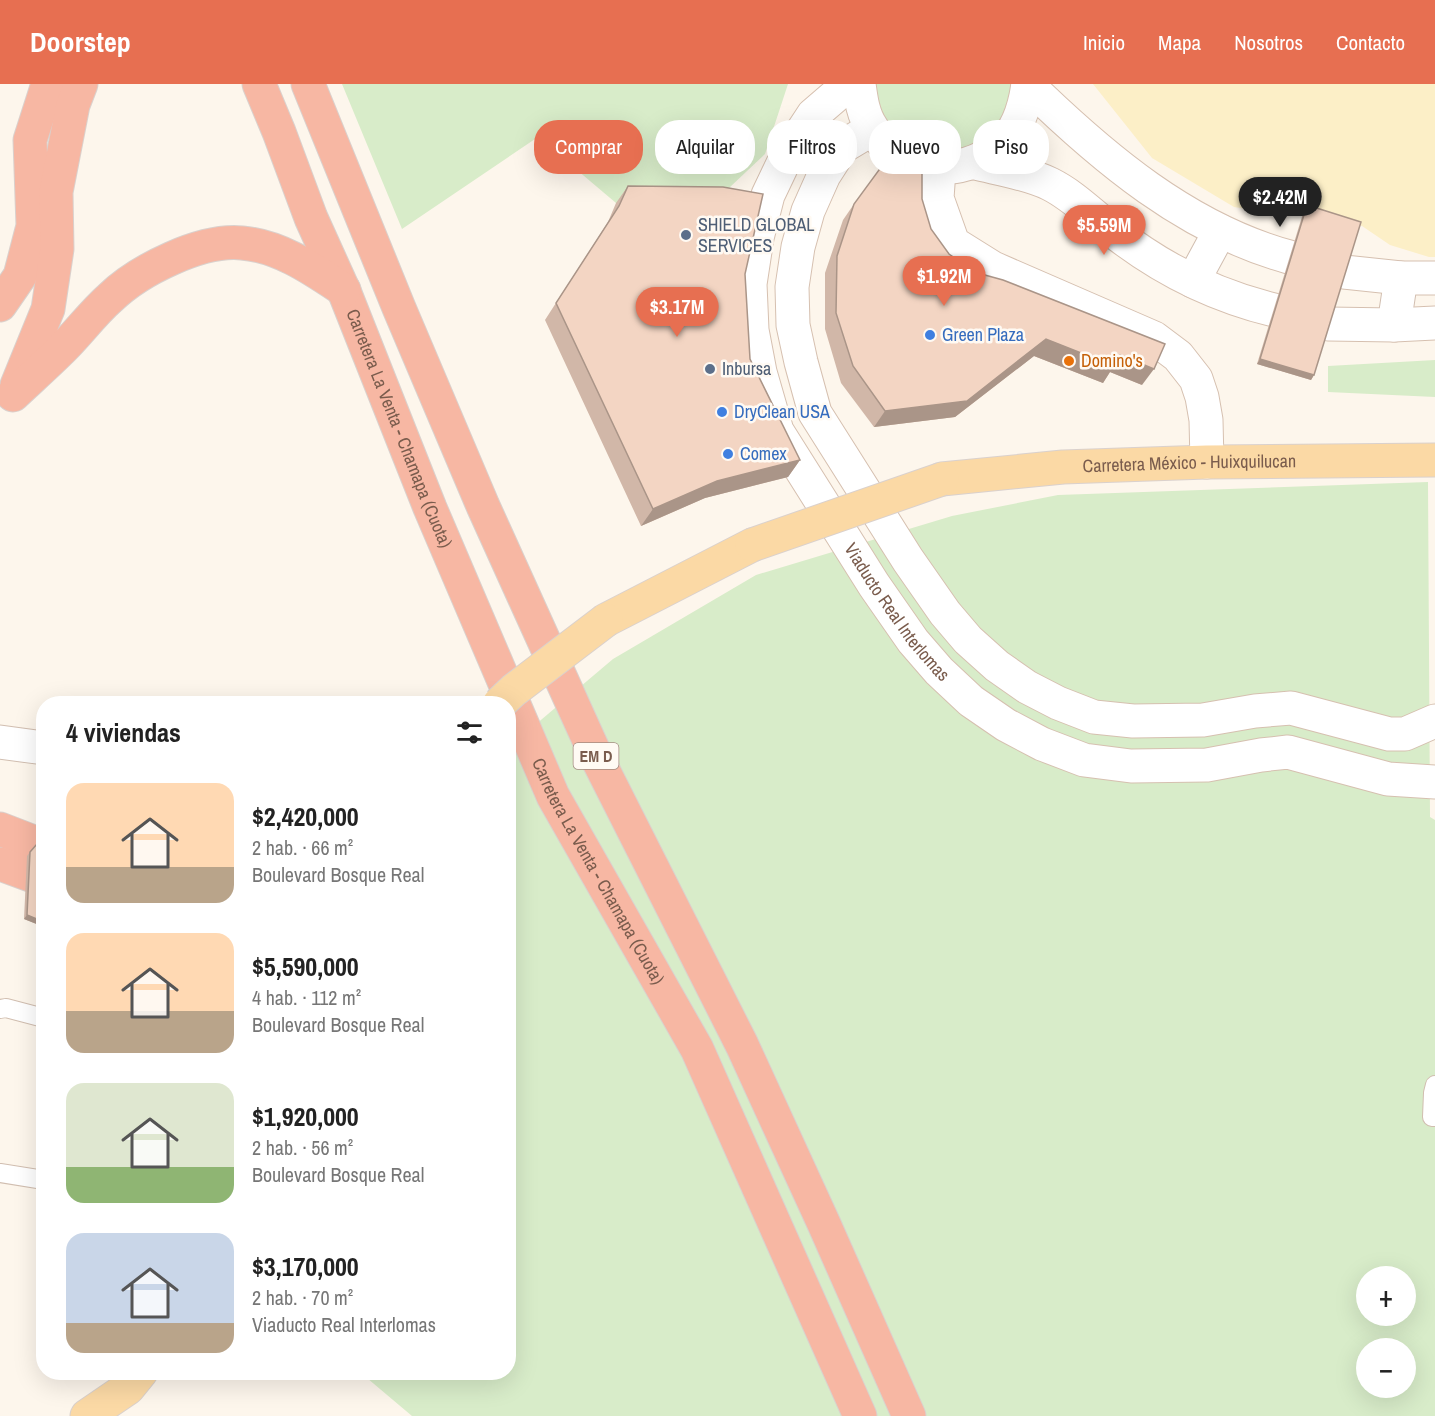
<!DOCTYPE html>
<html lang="es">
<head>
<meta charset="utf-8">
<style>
  body { margin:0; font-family:"Archivo Narrow",sans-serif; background:#f2f2f2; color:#222; height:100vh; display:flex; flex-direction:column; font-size:22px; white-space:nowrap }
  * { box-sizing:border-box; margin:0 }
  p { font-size:20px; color:#767676 }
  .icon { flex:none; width:33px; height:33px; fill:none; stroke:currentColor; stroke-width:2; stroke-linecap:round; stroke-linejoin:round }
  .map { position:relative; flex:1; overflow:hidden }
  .side { position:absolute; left:36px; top:612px; width:480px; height:684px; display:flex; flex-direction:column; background:#fff; border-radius:24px; box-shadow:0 6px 24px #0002 }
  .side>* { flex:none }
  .top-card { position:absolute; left:534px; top:36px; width:570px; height:54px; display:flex; gap:12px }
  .buttons { position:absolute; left:1356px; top:1182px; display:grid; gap:12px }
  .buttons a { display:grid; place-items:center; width:60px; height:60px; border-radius:50%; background:#fff; box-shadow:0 6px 24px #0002; font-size:30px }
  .price { position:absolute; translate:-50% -51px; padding:0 14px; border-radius:21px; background:#e76f51; color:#fff; font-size:20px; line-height:39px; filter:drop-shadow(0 2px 3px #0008) }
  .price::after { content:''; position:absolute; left:50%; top:36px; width:18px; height:14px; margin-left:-9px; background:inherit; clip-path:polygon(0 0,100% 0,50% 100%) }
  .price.on { background:#222; color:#fff }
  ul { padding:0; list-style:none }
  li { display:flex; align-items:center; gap:18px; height:150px; padding:0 30px }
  li span { display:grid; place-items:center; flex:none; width:168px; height:120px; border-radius:18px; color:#555 }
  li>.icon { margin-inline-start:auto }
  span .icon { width:72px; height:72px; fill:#fffc; stroke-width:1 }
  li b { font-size:26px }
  h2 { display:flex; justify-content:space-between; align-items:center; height:72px; padding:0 30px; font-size:26px }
  .tag { padding:0 21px; border-radius:24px; background:#fff; box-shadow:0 6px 24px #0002; font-size:21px; line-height:54px }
  .tag.on { background:#e76f51; color:#fff }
  header { display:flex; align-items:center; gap:36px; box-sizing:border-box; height:84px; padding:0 30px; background:#e76f51; color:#fff }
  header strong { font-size:28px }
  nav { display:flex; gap:33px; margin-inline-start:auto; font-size:21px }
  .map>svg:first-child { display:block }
</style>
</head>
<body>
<header>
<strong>Doorstep</strong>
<nav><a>Inicio</a><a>Mapa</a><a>Nosotros</a><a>Contacto</a></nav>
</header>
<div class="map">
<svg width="1435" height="1332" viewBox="0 0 1435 1332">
  <rect width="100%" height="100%" fill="#fdf6ec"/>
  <path fill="#d8ecc9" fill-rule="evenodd" d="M342 0H788L765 70 712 120 616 119 538 53 402 145Z
    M874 0H1014C1009 18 1005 37 991 50 981 60 968 65 954 67 909 75 879 43 874 0Z
    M1435 276V313L1328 308V282Z
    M1428 398 1430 733 1435 736V1332H412L361 1289 508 1288 509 663 613 575 756 491 952 432 1058 411ZM1366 1192H1406V1232H1366ZM1366 1264H1406V1304H1366Z"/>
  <path fill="#fcefc7" d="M1093 0H1435V173H1429L1390 161 1362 142 1287 119 1286 131 1234 123 1152 74Z"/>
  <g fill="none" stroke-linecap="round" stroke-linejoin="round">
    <g stroke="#d1beb0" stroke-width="20">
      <path id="lane" d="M0 925 6 924 44 934
        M1435 1001 1433 1009 1432 1033H1435
        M0 1089 44 1096"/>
    </g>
    <g stroke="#d1beb0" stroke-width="35">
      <path id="street" d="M1193 197 1220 147
        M1394 241 1401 194
        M0 658 44 664"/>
    </g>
    <g stroke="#d6c0b0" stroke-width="35">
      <g id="secondary">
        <path id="s1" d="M849 0 813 31 788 69 768 111 757 154 750 200 752 246 760 288 777 347 874 501 913 557 939 587 971 617 1006 641 1042 660 1084 676 1131 682 1207 681 1261 671 1288 668 1388 695 1435 698"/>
        <path d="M859 0C861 15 863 31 872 44 900 91 961 95 1000 62 1018 47 1025 22 1028 0"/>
        <path d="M1028 1C1103 74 1187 145 1289 173"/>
        <path d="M872 45 842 63 824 91 808 127 798 163 792 203 793 241 801 278 815 329 908 476 945 529 968 556 997 582 1027 603 1058 619 1094 633 1133 637 1203 636 1255 627 1291 624 1389 650H1405L1435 637"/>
        <path d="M975 79C1000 85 1027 89 1050 100 1074 112 1092 131 1113 147 1160 184 1216 212 1274 226"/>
        <path d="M939 86 937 114 953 159 993 184 1154 254 1178 272 1196 295 1202 313 1206 336 1207 378"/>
        <path d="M1344 188 1401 194H1435"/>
        <path d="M1328 240 1394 241 1435 239"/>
      </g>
    </g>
    <g stroke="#dad1cd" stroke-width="35">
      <g id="primary">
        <path id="s2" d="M942 395 1063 383 1207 378 1435 376"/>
        <path d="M606 536 752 461"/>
        <path d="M87 1332 128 1304 141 1288"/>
      </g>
    </g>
    <g stroke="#dad1cd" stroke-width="35">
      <g id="highway">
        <path id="s3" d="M259 0 279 48 311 134 344 207 430 424 553 712 697 965 860 1332"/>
        <path d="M308 0 399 224 483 422 597 674 742 961 824 1140 909 1332"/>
        <path d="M0 221 20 192 33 142 30 56 48 0"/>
        <path d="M17 301 48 225 57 165 56 108 73 21 81 0"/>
        <path d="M13 311C30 295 47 280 63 264 79 248 93 229 110 214 139 186 201 155 242 159 280 162 314 186 344 206"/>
        <path d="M0 745 44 762"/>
        <path d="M0 780 44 796"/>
      </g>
    </g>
    <use href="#lane" stroke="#fff" stroke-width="18"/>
    <use href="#street" stroke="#fff" stroke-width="33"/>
    <use href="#secondary" stroke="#fff" stroke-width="33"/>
    <use href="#primary" stroke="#fbd9a5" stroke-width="33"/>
    <use href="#highway" stroke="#f7b7a3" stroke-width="33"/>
    <g stroke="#dad1cd" stroke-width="35" stroke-linecap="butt">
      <path id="primary-bridge" d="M752 461 942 395
        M499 620 514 606 606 536"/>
    </g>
    <use href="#primary-bridge" stroke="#fbd9a5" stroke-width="33"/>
  </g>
  <path fill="#d1b7a8" d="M628 102 745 190 750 275 800 376 788 393 705 414 641 442 545 236 608 138 616 119Z
    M922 115 931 145 949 170 1142 301 1110 288 1103 299 1034 272 955 333 874 343 841 299 825 245V189L843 136 854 120Z
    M1307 121 1314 291 1311 296 1257 280 1304 126Z
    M30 768 44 843 24 835 27 772Z"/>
  <path fill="#aa9588" d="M1046 255 1120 271 1154 285 1142 301 1110 288 1103 299 1034 272 955 333 874 343 885 327Z
    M1260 275 1314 291 1311 296 1257 280Z
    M800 376 788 393 705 414 641 442 653 425 717 397Z
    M27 831 44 838V843L24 835Z"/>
  <path fill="#f3d5c3" stroke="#aa9588" stroke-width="1.5" d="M887 75 922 83V115L931 145 949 170 974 188 1003 196 1165 260 1154 285 1120 271 1114 282 1046 255 967 317 885 327 853 282 836 229 837 172 854 120Z
    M628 102 723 103 763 110 745 190 750 275 800 376 717 397 653 425 556 219 619 122Z
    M1307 121 1361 138 1314 291 1260 275Z
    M44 752V838L27 831 30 768Z"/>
  <g fill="#5c6f8a" stroke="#fffaf3" stroke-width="2">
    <circle cx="686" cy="151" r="6"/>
    <circle cx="710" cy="285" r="6"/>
  </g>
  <g fill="#3f7fe0" stroke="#fffaf3" stroke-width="2">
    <circle cx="930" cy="251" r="6"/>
    <circle cx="722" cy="328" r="6"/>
    <circle cx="728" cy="370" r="6"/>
  </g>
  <circle fill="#e8710a" stroke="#fffaf3" stroke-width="2" cx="1069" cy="277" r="6"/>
  <g text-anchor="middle" stroke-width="5" stroke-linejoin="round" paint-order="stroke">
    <rect fill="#fffaf3" stroke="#a28b7f" stroke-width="1.5" x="573.5" y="659" width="45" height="26" rx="4.5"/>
    <g font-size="16" font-weight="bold" fill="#7a5c4d">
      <text x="596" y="678">EM D</text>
    </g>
    <g font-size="18" fill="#4e5e75" stroke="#fffaf3" text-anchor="start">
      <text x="698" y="147">SHIELD GLOBAL<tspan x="698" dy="21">SERVICES</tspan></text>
      <text x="722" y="291">Inbursa</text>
    </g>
    <g font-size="18" fill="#366cbe" stroke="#fffaf3" text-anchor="start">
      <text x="942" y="257">Green Plaza</text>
      <text x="734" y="334">DryClean USA</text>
      <text x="740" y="376">Comex</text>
    </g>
    <g font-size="18" fill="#c56008" stroke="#fffaf3" text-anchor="start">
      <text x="1081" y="283">Domino's</text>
    </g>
    <g font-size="18" fill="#7a5c4d" stroke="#fffaf3">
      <text dy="6" stroke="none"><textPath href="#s3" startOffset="372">Carretera La Venta - Chamapa (Cuota)</textPath></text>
      <text dy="6" stroke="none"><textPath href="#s2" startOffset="248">Carretera México - Huixquilucan</textPath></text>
      <text dy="6" stroke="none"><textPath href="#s1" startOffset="598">Viaducto Real Interlomas</textPath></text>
      <text dy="6" stroke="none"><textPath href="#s3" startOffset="858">Carretera La Venta - Chamapa (Cuota)</textPath></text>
    </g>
  </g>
</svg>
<div class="buttons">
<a>+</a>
<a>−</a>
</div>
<b class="price on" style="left:1280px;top:144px">$2.42M</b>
<b class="price" style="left:1104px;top:172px">$5.59M</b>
<b class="price" style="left:944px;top:223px">$1.92M</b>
<b class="price" style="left:677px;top:254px">$3.17M</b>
<div class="top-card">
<a class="tag on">Comprar</a>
<a class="tag">Alquilar</a>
<a class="tag">Filtros</a>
<a class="tag">Nuevo</a>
<a class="tag">Piso</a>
</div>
<section class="side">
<h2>4 viviendas<svg class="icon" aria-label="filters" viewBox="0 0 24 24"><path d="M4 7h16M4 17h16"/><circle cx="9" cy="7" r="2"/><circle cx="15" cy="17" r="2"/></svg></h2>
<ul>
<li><span style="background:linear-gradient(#ffd9b3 70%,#b9a48a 0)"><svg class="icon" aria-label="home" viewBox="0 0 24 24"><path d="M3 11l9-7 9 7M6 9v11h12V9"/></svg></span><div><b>$2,420,000</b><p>2 hab. · 66 m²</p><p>Boulevard Bosque Real</p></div></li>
<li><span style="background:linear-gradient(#ffd9b3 65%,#b9a48a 0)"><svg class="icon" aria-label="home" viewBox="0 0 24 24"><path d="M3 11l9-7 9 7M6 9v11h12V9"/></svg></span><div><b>$5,590,000</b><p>4 hab. · 112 m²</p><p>Boulevard Bosque Real</p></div></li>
<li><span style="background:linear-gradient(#dfe7d0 70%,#8fb573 0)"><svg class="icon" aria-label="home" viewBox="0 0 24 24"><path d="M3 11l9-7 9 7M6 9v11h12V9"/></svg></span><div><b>$1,920,000</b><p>2 hab. · 56 m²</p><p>Boulevard Bosque Real</p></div></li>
<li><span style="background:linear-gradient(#c9d6e8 75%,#b9a48a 0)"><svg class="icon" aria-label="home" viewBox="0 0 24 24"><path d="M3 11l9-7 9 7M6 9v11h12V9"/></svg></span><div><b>$3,170,000</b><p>2 hab. · 70 m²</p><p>Viaducto Real Interlomas</p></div></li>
</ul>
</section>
</div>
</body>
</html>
